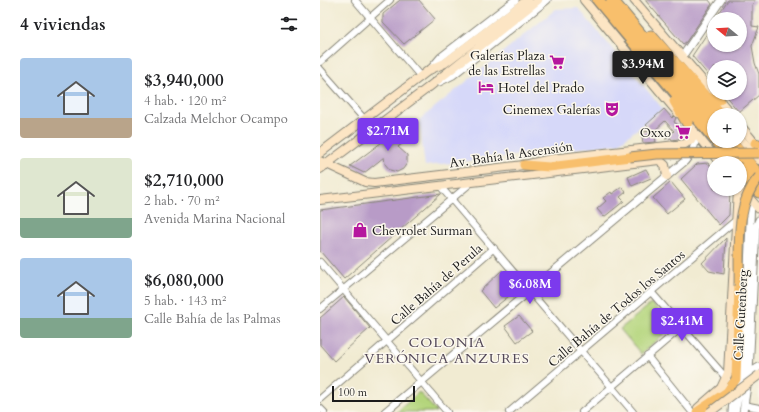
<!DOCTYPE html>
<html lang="es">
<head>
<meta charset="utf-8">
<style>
  body { margin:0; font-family:Cardo,serif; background:#f2f2f2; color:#202124; height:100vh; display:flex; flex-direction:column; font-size:15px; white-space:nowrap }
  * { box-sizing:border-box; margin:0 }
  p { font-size:13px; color:#757577 }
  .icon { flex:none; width:22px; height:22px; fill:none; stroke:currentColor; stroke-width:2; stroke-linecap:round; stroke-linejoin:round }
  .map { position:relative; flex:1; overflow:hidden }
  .panel { display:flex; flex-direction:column; background:#fff; width:320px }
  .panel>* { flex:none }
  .needle { width:26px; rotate:288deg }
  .controls { position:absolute; left:387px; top:12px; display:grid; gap:8px }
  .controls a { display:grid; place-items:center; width:40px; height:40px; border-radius:50%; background:#fff; box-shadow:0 1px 3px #0004; font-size:20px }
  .scale { position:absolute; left:12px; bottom:10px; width:83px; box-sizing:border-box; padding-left:4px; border:2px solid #1c1c1c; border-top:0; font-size:11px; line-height:14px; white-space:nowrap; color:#1c1c1c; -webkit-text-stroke:3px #fbf7ec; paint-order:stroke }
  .price { position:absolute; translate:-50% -34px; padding:0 9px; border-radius:4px; background:#7c3aed; color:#fff; font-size:13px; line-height:26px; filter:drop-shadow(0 1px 2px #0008) }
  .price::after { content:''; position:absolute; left:50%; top:24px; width:12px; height:9px; margin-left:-6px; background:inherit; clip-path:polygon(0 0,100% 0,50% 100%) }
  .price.current { background:#222; color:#fff }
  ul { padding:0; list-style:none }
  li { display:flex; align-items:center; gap:12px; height:100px; padding:0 20px }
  li span { display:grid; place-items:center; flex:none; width:112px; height:80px; border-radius:4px; color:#555 }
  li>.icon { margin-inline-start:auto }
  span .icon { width:48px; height:48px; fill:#fffc; stroke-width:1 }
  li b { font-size:17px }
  h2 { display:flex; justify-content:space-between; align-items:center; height:48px; padding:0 20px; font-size:17px }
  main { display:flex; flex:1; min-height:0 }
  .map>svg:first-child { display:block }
</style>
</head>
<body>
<main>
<section class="panel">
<h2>4 viviendas<svg class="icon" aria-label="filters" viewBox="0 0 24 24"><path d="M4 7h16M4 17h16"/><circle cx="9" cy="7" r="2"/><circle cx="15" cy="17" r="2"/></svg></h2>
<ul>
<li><span style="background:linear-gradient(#a9c7e8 75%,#b9a48a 0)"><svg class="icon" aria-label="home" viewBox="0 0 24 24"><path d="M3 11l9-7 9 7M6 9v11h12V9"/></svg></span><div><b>$3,940,000</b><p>4 hab. · 120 m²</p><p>Calzada Melchor Ocampo</p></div></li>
<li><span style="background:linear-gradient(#dfe7d0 75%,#7fa58c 0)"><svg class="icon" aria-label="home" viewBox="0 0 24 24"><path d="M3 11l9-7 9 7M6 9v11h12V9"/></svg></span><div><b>$2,710,000</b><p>2 hab. · 70 m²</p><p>Avenida Marina Nacional</p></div></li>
<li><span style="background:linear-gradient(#a9c7e8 75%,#7fa58c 0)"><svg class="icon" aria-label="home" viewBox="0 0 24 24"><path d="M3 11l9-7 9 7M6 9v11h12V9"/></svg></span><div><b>$6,080,000</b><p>5 hab. · 143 m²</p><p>Calle Bahía de las Palmas</p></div></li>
</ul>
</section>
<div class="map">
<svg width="439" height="412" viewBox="0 0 439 412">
  <rect width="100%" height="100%" fill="#fbf7ec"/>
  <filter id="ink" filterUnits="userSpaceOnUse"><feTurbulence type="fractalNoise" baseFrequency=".025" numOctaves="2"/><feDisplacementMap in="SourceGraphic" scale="8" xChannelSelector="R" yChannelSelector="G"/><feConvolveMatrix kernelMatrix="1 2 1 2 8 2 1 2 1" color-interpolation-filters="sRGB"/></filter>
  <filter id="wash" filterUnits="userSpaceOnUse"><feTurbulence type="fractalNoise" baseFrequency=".012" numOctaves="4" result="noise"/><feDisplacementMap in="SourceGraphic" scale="16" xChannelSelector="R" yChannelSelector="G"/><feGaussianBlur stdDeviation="0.9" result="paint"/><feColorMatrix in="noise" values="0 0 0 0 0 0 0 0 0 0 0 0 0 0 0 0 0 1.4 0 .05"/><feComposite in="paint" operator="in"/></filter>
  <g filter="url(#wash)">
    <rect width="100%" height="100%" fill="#f1ebd2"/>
    <path fill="#d6d8f9" d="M258 8 343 109 298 144 105 166 99 120 236 9Z"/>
    <path fill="#b4d57c" stroke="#68784c" d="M332 303 352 327 321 354 300 329Z
      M99 392 117 412H77Z"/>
    <g id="blocks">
      <path fill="#b89bc7" d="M80 0H99L115 19 84 44 63 22V14Z
        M325 0H389L392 4 366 42 363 44Z
        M408 0H435L432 5V26L439 27 432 46 435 63 439 74V95L419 112 403 93H420V67H394V82L372 56 394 23V45H420V19H395Z
        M344 109 352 118 354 116 356 118 354 122 366 131 363 135 364 138 352 140 351 138 345 139 354 131 345 121 334 131 336 142 323 143 321 132 332 131 326 125Z
        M93 119 94 134 78 147 87 155V163L83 169 77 172 70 170 65 164 64 157 44 173 30 166Z
        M388 163 394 170V189H408L410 191 409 215 399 225 361 179 377 164Z
        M326 169 331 178 312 186 308 177Z
        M351 182 365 199 347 214 333 198Z
        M302 187 306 192 300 197 304 201 284 217 277 209 286 201 283 198 291 192 292 194Z
        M121 194 24 279 0 251V210Z
        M406 238 404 274 389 271 382 263Z
        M182 270 193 281 189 296 174 308 160 291Z
        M24 297 50 328 14 361 0 345V318Z
        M199 316 212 331 197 342 185 326Z"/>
    </g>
  </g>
  <g filter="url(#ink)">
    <use href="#blocks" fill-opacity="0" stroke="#868477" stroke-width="1"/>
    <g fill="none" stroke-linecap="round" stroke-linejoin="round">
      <g stroke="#868477" stroke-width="8">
        <path id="minor" d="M35 0 101 77
          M0 62 70 0
          M0 69 45 120
          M120 186 313 412
          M0 262 127 412
          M332 293 407 379
          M0 309 152 182
          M327 356 372 412
          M0 399 174 248
          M424 405 439 408
          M0 408 4 412
          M189 412 416 220
          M262 412 361 328"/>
      </g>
      <g stroke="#868477" stroke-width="9">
        <path id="tertiary" d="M362 57 401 0
          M110 70 121 57 195 0
          M119 82 133 75 227 0
          M429 373 439 367
          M65 412 365 161 373 150 377 135
          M412 412 414 391
          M415 412 423 376 431 201
          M423 412 429 373 436 227 439 220"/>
      </g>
      <g stroke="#868477" stroke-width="10">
        <path id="secondary" d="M264 0 358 113
          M314 0 412 115
          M420 125 438 147
          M371 128 400 163
          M420 138 439 160
          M0 153 109 70 125 63 207 0
          M0 161 45 182 54 183 204 165 231 159 365 144 371 140 374 131
          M0 169 109 87 218 0
          M424 192 439 209
          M0 200 339 160 345 165 347 176
          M378 408 401 388 408 373 418 189"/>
      </g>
      <g stroke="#868477" stroke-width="11">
        <path id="primary" d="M435 143 439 144
          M204 165 229 167 310 157
          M377 412 407 392 416 379 419 286"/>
      </g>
      <g stroke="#868477" stroke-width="13">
        <path id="motorway" d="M278 0 394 138
          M292 0 394 122
          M331 36 386 98 399 99
          M386 98 401 115
          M355 101 367 122
          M396 141 415 163
          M410 141 439 175
          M420 169 439 192"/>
      </g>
      <use href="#minor" stroke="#fff" stroke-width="6"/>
      <use href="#tertiary" stroke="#fff" stroke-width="7"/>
      <use href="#secondary" stroke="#fce5c4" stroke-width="8"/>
      <use href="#primary" stroke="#f8bf6c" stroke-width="9"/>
      <use href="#motorway" stroke="#f8bf6c" stroke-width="11"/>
      <g stroke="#868477" stroke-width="10" stroke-linecap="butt">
        <path id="secondary-bridge" d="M390 412 439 375"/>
      </g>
      <g stroke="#868477" stroke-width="11" stroke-linecap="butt">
        <path id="primary-bridge" d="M310 157 337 154 439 153
          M419 286C420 251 414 205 439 177"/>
      </g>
      <use href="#secondary-bridge" stroke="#fce5c4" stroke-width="8"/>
      <use href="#primary-bridge" stroke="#f8bf6c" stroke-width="9"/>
    </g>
  </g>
  <defs>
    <g id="supermarket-bare" transform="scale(1.2)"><path d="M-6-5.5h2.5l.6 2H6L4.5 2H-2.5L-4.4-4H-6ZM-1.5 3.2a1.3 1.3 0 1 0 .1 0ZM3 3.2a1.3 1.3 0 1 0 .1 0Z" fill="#b5179e" stroke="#fbf7ec" stroke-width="2.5" paint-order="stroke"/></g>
    <g id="hotel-bare" transform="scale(1.2)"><path d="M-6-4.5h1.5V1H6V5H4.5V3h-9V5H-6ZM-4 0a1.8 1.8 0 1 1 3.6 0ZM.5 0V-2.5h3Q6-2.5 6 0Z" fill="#b5179e" stroke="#fbf7ec" stroke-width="2.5" paint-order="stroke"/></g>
    <g id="theatre-bare" transform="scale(1.2)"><path d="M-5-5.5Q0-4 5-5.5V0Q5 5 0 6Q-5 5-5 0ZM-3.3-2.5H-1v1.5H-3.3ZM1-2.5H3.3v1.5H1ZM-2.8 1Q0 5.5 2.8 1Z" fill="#b5179e" stroke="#fbf7ec" stroke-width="2.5" paint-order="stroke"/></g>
    <g id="shop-bare" transform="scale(1.2)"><path d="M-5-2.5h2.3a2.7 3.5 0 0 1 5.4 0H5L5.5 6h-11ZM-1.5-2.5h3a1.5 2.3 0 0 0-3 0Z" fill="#b5179e" stroke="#fbf7ec" stroke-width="2.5" paint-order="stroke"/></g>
  </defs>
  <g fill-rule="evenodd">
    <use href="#supermarket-bare" x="237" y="62"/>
    <use href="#hotel-bare" x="166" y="87"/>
    <use href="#theatre-bare" x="292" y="109"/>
    <use href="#supermarket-bare" x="363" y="132"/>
    <use href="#shop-bare" x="40" y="230"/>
  </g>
  <g text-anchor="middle" stroke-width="3" stroke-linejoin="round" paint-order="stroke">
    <g font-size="13" fill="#1c1c1c" stroke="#fbf7ec" text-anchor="end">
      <text x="225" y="60">Galerías Plaza<tspan x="225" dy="15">de las Estrellas</tspan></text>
      <text x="178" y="92" text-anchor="start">Hotel del Prado</text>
      <text x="280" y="114">Cinemex Galerías</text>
      <text x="351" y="137">Oxxo</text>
      <text x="52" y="235" text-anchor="start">Chevrolet Surman</text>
    </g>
    <g font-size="13" fill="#1c1c1c" stroke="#fbf7ec">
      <text transform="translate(191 154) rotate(-8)" y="5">Av. Bahía la Ascensión</text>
      <text transform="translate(116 284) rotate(-41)" y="5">Calle Bahía de Perula</text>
      <text transform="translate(296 308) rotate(-40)" y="5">Calle Bahía de Todos los Santos</text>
      <text transform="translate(420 315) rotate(-87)" y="5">Calle Gutenberg</text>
    </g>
    <g font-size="14" letter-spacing="1" fill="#534858" stroke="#fbf7ec">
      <text x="127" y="347">COLONIA<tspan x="127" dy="16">VERÓNICA ANZURES</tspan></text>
    </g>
  </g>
</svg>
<div class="controls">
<a><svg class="needle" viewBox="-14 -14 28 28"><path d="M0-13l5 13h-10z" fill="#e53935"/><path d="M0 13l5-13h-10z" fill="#757577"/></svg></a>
<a><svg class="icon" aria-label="layers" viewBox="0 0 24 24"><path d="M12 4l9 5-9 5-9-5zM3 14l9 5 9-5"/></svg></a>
<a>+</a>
<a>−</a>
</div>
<div class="scale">100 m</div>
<b class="price current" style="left:323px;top:85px">$3.94M</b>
<b class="price" style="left:68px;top:152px">$2.71M</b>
<b class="price" style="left:210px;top:305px">$6.08M</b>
<b class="price" style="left:362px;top:342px">$2.41M</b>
</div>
</main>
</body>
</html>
